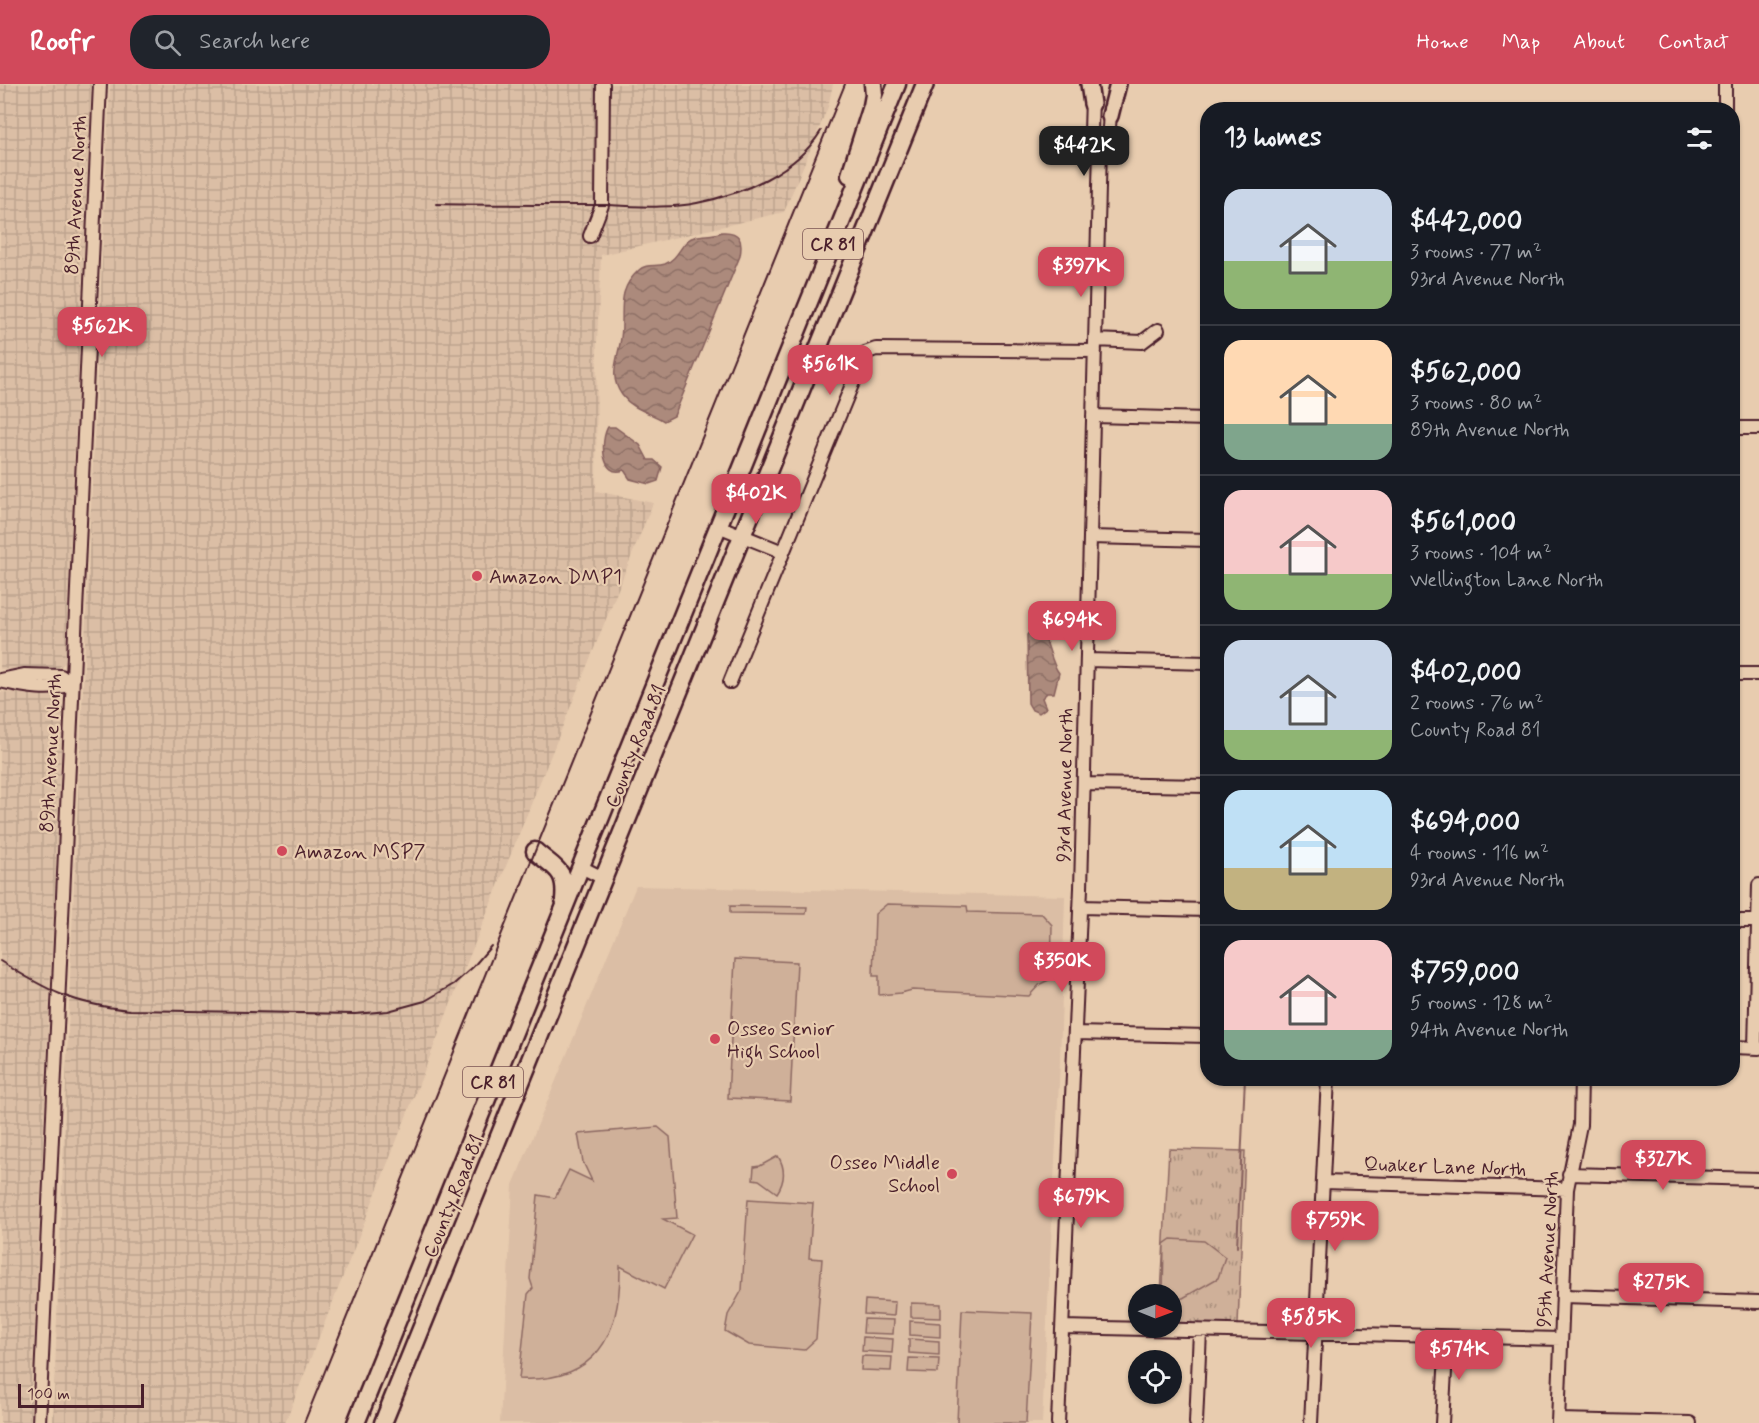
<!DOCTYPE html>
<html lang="en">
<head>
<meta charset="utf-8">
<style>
  body { margin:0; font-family:Mynerve,sans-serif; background:#20242c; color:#f1f3f6; height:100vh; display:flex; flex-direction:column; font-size:22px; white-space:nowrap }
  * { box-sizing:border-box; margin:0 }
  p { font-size:20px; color:#9ea1a6 }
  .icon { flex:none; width:33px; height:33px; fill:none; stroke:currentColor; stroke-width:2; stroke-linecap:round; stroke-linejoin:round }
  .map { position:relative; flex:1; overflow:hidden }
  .details { position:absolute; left:1200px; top:18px; width:540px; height:984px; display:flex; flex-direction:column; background:#171b24; border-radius:24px; box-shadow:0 2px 4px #0004 }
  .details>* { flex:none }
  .needle { width:39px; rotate:91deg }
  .fabs { position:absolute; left:1128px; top:1200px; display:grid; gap:12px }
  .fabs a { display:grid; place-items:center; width:54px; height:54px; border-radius:50%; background:#171b24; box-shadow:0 2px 4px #0004; font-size:30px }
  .scale { position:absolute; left:18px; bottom:15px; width:126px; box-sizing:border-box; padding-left:6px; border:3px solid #4a1f2b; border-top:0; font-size:16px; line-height:21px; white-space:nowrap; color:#4a1f2b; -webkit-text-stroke:4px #e8ccaf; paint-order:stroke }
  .price { position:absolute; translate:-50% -51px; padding:0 14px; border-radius:12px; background:#d1495b; color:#fff; font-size:20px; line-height:39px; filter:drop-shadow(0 2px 3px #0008) }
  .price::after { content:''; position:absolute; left:50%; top:36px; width:18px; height:14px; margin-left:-9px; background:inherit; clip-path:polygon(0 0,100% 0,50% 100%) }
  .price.on { background:#222; color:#fff }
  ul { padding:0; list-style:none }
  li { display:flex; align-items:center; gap:18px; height:150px; padding:0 24px }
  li+li { border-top:2px solid #363941 }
  li span { display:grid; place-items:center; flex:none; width:168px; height:120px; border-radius:18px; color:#555 }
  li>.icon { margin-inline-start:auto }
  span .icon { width:72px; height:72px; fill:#fffc; stroke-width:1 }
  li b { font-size:26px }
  h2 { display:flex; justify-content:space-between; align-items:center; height:72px; padding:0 24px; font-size:26px }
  header { display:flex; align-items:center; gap:36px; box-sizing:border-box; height:84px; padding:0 30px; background:#d1495b; color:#fff }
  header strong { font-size:28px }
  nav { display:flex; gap:33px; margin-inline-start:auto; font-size:21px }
  .search { width:420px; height:54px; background:#20242c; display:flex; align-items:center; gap:15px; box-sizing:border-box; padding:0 21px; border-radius:24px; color:#9ea1a6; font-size:22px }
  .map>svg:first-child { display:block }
</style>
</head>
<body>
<header>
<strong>Roofr</strong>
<div class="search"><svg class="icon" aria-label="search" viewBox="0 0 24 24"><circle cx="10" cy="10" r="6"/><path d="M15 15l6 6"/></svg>Search here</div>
<nav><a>Home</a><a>Map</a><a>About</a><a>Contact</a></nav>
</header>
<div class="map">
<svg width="1759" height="1339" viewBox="0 0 1759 1339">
  <defs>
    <pattern id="industrial-grid" width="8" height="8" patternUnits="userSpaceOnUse" patternTransform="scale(1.5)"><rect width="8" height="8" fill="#dbbea5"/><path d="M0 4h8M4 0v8" fill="none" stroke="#bda38e"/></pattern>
    <pattern id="park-tufts" width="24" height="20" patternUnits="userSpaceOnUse" patternTransform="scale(1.5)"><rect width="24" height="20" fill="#cfb099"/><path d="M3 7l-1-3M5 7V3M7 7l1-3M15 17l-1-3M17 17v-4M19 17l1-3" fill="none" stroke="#aa8f7d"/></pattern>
    <pattern id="water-waves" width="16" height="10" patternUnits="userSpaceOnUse" patternTransform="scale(1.5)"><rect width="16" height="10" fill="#ac8a7c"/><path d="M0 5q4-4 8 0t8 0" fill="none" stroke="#8e7066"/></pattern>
  </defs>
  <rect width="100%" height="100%" fill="#e8ccaf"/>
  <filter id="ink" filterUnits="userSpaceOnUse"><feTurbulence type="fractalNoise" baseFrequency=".0167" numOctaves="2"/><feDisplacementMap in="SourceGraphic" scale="12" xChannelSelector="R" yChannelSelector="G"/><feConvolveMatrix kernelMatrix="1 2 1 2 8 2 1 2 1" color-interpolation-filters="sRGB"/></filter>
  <g filter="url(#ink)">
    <path fill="#dbbea5" d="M636 802 1065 812 1060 977 1042 1339H500L513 1101Z"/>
    <path fill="url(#industrial-grid)" d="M0 0H91L65 579 55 586 0 585Z
      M110 0H833L828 23 784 128 601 171 597 258 596 407 653 419 468 876 285 1339H53L71 870Z
      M0 608 53 610 58 612 63 621 30 1339H0Z"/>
    <path fill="url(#park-tufts)" stroke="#8c6862" stroke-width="1.5" d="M1169 1065 1245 1067 1238 1241 1172 1239V1210H1161Z"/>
    <path fill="#cfb099" stroke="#8c6862" stroke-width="1.5" d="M887 820 967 822 968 828 1042 830 1052 841 1051 895 1040 900 1029 912 912 906 901 909 879 911V892H873L875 830Z
      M730 822 807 823 806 830 730 829Z
      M735 875 797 878 790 1017 728 1014Z
      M658 1043 670 1053 677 1134 663 1135 692 1150 664 1205 620 1182C621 1252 596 1299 519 1295L528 1210 533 1204 530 1195 538 1111 555 1114 569 1086 592 1097 583 1078 578 1050Z
      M778 1072C786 1085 785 1097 777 1109L759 1096 753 1095 754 1083 760 1082Z
      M748 1115 813 1119 809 1174 822 1175 816 1255 804 1266 749 1261 725 1247 728 1231 742 1206Z
      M1171 1155 1204 1157 1225 1173 1218 1194 1183 1214 1172 1215V1210H1163L1164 1160Z
      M865 1216 895 1218 894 1232 864 1230Z
      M911 1219 941 1220V1234L911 1233Z
      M962 1226 1032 1229 1026 1339H957Z
      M864 1235 894 1236 893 1250 863 1249Z
      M910 1237 940 1239V1253L910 1251Z
      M863 1253 893 1255 892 1269 862 1267Z
      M909 1255 939 1257V1271L909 1269Z
      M862 1272 892 1273 891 1287 861 1286Z
      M909 1274 939 1275 938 1289 908 1288Z"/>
    <path fill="url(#water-waves)" stroke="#855f5c" stroke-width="1.5" d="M722 148C740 147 743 156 740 172L674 332 664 337C649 328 633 326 622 311 608 292 618 275 621 254 625 226 615 208 639 186 646 179 656 183 665 180 677 175 679 165 687 157 696 149 711 153 722 148Z
      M608 343H615L640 361 648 376H654L662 383 658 397 649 400 630 395 624 386C601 395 600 356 608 343Z
      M1034 542C1050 551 1048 575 1059 589L1054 609H1047L1042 614 1046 624 1039 629 1032 626 1028 619 1027 551Z"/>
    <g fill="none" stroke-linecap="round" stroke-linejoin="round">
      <path stroke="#855f5c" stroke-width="2" d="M1237 1163 1245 994"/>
      <g stroke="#4a1f2b" stroke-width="16">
        <path id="minor" d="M1092 13 1091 48 1100 64
          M1725 26V0
          M590 152 602 121 603 0
          M1095 256 1142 258 1158 246
          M1093 332 1208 335
          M1732 344H1759
          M718 442 783 468
          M1090 453 1208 456
          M1087 576 1208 579
          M1732 590H1759
          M0 596 24 591 61 592 72 600
          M4 598C26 603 50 607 72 600
          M730 598 865 269 876 265 1095 267
          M1084 700 1208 702
          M581 783 603 794
          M1080 823 1208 826
          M1732 837H1758
          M1075 949 1208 952
          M1732 963 1759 964
          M1755 964 1759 801
          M1569 1090 1759 1095
          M1323 1098 1567 1105
          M1563 1212 1759 1218
          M1063 1243 1561 1255
          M1558 1336 1690 1339
          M39 1339 100 0
          M1058 1339 1081 804 1100 64 1109 45 1110 25
          M1196 1339 1200 1247
          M1311 1339 1328 994
          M1442 1339 1447 1253
          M1558 1339 1567 1105 1580 1041 1581 994"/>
      </g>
      <g stroke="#4a1f2b" stroke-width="20">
        <path id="major" d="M1089 0 1092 20
          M1110 32 1118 0"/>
      </g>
      <g stroke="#4a1f2b" stroke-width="21">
        <path id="highway" d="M850 91 872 22 874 11 873 0
          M535 767C555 785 567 785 564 816
          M356 1339 897 0
          M383 1339 925 0"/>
      </g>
      <use href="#minor" stroke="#e8ccaf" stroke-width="12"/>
      <use href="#major" stroke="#e8ccaf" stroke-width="15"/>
      <use href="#highway" stroke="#e8ccaf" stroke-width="16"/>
      <path stroke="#4a1f2b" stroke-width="2" d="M436 120C492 121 549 121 606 121 636 122 668 125 697 119 742 110 796 88 821 47
        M0 877C48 907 72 920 130 926L355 930 388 927 425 917 454 900 473 883 491 862
        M304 1339 845 0"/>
    </g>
  </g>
  <g fill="#d1495b" stroke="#e8ccaf" stroke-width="2">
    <circle cx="477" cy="492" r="6"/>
    <circle cx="282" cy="767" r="6"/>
    <circle cx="715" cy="955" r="6"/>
    <circle cx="952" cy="1090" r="6"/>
  </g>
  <g text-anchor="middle" stroke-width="4.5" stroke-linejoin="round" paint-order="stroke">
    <g fill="#e8ccaf" stroke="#795353" stroke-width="1.5">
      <rect x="803" y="145" width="60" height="30" rx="4.5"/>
      <rect x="463" y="983" width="60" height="30" rx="4.5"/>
    </g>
    <g font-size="18" font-weight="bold" fill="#4a1f2b">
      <text x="833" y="166">CR 81</text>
      <text x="493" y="1004">CR 81</text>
    </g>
    <g font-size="20" fill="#4a1f2b" stroke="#e8ccaf">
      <text transform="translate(75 111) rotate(-87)" y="7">89th Avenue North</text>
      <text transform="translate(635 662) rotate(-68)" y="7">County Road 81</text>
      <text transform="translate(50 669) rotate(-87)" y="7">89th Avenue North</text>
      <text transform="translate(1064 701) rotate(-89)" y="7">93rd Avenue North</text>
      <text transform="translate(1445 1082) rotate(2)" y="7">Quaker Lane North</text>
      <text transform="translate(453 1112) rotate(-68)" y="7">County Road 81</text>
      <text transform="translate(1547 1165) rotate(-87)" y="7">95th Avenue North</text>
    </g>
    <g font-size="20" fill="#4a1f2b" stroke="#e8ccaf" text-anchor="start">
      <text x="489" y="499">Amazon DMP1</text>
      <text x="294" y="774">Amazon MSP7</text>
      <text x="727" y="951">Osseo Senior<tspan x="727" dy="23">High School</tspan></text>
      <text x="940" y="1085" text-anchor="end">Osseo Middle<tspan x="940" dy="23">School</tspan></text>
    </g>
  </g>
</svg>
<div class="fabs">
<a><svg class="needle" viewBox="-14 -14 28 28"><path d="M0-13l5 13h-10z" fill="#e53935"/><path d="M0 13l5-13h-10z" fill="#9ea1a6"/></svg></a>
<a><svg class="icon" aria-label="locate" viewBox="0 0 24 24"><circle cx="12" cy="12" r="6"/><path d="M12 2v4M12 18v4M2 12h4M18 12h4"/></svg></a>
</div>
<div class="scale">100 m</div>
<b class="price on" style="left:1084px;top:93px">$442K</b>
<b class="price" style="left:1081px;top:214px">$397K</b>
<b class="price" style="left:102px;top:274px">$562K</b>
<b class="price" style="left:830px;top:312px">$561K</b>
<b class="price" style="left:756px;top:441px">$402K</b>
<b class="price" style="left:1072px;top:568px">$694K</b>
<b class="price" style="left:1062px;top:909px">$350K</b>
<b class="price" style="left:1663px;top:1107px">$327K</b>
<b class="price" style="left:1081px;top:1145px">$679K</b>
<b class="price" style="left:1335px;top:1168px">$759K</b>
<b class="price" style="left:1661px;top:1230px">$275K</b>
<b class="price" style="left:1311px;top:1265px">$585K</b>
<b class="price" style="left:1459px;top:1297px">$574K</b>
<section class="details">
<h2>13 homes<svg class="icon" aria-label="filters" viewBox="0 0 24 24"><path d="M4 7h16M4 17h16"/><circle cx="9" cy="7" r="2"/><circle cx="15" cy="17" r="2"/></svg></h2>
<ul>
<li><span style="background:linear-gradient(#c9d6e8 60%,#8fb573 0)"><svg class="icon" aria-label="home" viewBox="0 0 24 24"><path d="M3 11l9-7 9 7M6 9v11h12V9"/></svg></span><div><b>$442,000</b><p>3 rooms · 77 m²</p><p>93rd Avenue North</p></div></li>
<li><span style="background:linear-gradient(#ffd9b3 70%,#7fa58c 0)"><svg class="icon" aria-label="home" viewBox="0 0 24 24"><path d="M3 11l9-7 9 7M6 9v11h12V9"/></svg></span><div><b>$562,000</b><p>3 rooms · 80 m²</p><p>89th Avenue North</p></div></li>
<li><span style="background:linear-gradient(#f6c9c9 70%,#8fb573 0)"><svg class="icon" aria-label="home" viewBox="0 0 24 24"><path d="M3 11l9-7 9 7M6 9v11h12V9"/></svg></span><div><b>$561,000</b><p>3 rooms · 104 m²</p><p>Wellington Lane North</p></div></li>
<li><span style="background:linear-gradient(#c9d6e8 75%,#8fb573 0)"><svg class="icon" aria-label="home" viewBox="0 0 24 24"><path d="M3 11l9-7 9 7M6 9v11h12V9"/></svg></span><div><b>$402,000</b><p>2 rooms · 76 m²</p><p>County Road 81</p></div></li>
<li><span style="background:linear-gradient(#bfe0f5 65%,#c2b280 0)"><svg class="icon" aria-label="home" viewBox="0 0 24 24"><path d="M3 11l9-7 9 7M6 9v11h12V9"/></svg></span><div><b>$694,000</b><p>4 rooms · 116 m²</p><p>93rd Avenue North</p></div></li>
<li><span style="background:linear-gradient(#f6c9c9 75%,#7fa58c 0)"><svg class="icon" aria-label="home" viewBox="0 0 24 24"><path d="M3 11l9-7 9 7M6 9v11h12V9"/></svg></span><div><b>$759,000</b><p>5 rooms · 128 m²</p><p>94th Avenue North</p></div></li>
</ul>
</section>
</div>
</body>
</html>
